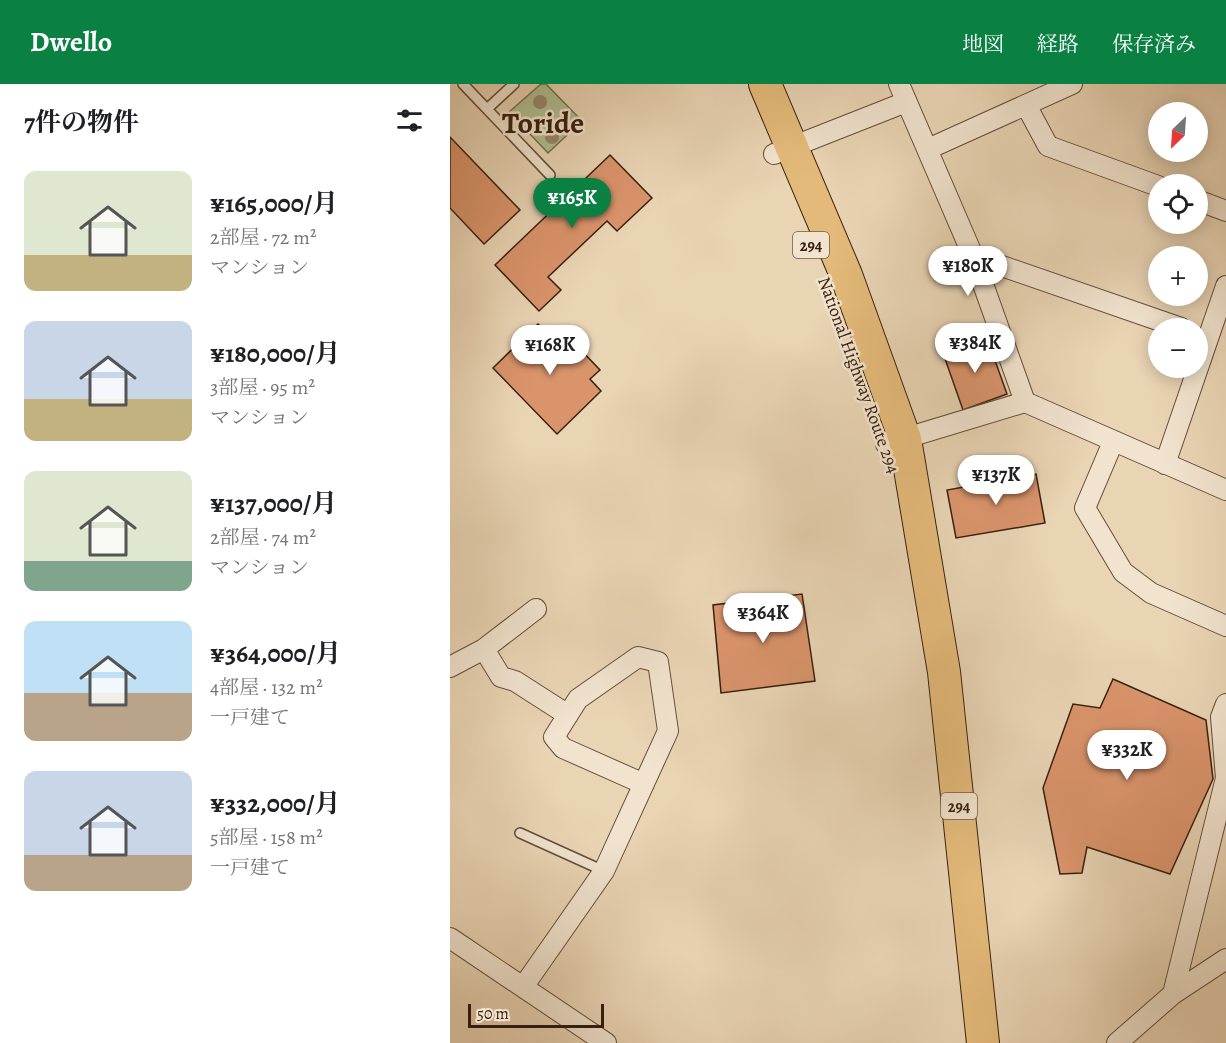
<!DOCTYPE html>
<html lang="ja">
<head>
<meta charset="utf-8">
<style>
  body { margin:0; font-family:Alegreya,"Noto Serif JP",serif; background:#f2f2f2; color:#202124; height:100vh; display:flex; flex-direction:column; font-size:22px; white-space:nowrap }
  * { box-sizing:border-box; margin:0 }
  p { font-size:20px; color:#757577 }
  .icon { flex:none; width:33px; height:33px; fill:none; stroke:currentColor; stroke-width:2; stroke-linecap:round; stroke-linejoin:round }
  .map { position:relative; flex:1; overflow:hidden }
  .sheet { display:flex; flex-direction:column; background:#fff; width:450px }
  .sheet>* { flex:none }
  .needle { width:39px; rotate:205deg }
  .tools { position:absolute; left:698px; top:18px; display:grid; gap:12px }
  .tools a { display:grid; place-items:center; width:60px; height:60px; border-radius:50%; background:#fff; box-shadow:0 3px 15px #0003; font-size:30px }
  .scale { position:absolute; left:18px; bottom:15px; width:136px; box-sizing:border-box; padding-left:6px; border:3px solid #382010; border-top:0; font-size:16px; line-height:21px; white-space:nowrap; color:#382010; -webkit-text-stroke:4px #f1e3ce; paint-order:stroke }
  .price { position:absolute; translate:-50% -51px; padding:0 14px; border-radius:21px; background:#fff; color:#222; font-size:20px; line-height:39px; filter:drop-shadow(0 2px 3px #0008) }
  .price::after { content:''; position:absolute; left:50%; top:36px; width:18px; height:14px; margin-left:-9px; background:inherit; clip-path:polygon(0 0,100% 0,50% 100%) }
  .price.selected { background:#0b8043; color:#fff }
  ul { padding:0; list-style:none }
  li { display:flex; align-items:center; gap:18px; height:150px; padding:0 24px }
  li span { display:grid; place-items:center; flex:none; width:168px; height:120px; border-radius:12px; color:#555 }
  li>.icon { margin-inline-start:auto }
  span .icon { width:72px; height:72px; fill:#fffc; stroke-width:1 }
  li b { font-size:26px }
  h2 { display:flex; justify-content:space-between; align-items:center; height:72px; padding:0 24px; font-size:26px }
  header { display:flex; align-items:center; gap:36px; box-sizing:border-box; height:84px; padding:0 30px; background:#0b8043; color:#fff }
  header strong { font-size:28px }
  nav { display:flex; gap:33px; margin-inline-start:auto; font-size:21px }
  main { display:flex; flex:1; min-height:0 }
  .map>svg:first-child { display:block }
</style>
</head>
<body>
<header>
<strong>Dwello</strong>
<nav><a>地図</a><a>経路</a><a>保存済み</a></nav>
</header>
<main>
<section class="sheet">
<h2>7件の物件<svg class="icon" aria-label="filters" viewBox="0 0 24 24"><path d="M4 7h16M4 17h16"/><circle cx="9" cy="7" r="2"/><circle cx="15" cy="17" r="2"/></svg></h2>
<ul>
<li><span style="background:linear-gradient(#dfe7d0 70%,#c2b280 0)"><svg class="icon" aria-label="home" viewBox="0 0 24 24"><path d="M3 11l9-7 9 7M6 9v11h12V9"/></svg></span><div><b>¥165,000/月</b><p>2部屋 · 72 m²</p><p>マンション</p></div></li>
<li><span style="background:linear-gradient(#c9d6e8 65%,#c2b280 0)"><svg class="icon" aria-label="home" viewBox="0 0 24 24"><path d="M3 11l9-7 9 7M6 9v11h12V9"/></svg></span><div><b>¥180,000/月</b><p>3部屋 · 95 m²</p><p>マンション</p></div></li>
<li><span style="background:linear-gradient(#dfe7d0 75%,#7fa58c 0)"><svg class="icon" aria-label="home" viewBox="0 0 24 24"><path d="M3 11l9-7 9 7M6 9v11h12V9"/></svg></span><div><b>¥137,000/月</b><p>2部屋 · 74 m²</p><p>マンション</p></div></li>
<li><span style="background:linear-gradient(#bfe0f5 60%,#b9a48a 0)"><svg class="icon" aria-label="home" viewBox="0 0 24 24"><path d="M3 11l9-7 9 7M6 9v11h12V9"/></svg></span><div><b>¥364,000/月</b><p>4部屋 · 132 m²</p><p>一戸建て</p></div></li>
<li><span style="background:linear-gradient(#c9d6e8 70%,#b9a48a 0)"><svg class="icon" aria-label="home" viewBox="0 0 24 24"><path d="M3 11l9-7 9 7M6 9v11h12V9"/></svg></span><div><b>¥332,000/月</b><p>5部屋 · 158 m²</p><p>一戸建て</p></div></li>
</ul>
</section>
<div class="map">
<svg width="776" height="959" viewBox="0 0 776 959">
  <rect width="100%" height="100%" fill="#e9d4b4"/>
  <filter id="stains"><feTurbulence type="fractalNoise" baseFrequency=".00333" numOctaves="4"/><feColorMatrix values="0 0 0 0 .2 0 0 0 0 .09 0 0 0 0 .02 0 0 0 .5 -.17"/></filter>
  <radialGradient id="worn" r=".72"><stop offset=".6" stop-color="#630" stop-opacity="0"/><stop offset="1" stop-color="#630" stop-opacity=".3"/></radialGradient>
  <path fill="#b0be91" stroke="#746f50" stroke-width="1.5" d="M91 0H96L132 37 98 69 59 28Z"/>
  <path fill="#da946c" stroke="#382010" stroke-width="1.5" d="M0 53 70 126 34 160 0 124Z
    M160 71 202 114 167 147 157 137 98 193 111 206 89 227 45 181Z
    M88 240 101 254 111 245 150 286 140 295 151 307 107 350 43 284Z
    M537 254 557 310 513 326 493 269Z
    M586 390 595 439 506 454 497 406Z
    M352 510 365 597 271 609 263 521Z
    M663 595 756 636 763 695 720 790 637 763 632 789 610 790 593 704 623 620 650 624Z"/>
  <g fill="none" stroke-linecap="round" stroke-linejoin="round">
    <g stroke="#644d39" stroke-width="12">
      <path id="service" d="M13 0 100 91
        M37 25 64 0
        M70 749 154 787"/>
    </g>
    <g stroke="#644d39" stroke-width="22">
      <path id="minor" d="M576 21 598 62 708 102
        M478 65 622 0
        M324 70 456 18
        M747 116 776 127
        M523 172 731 244
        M575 318 776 406
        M663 358 635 424 673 488 701 509 776 542
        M436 360 575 318 523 172 449 0
        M715 380 776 202
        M86 525 34 565 51 593 65 597 118 631
        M0 583 34 565
        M0 854 156 959
        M73 903 154 787 218 647 208 578 188 573 128 615 104 653 113 664 194 700
        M723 910 776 694 771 633 776 620
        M667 959 723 910 776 875"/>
    </g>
    <g stroke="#382010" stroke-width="34">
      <path id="trunk" d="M315 0 396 191 455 355 494 588 533 959"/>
    </g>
    <use href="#service" stroke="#f1e3ce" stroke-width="9"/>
    <use href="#minor" stroke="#f1e3ce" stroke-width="20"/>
    <use href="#trunk" stroke="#e4ba7a" stroke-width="32"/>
  </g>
  <g fill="#98876b">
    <circle cx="90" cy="18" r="7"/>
    <circle cx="112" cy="40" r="7"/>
    <circle cx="102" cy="53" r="7"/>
  </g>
  <g text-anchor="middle" stroke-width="5" stroke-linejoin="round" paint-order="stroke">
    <g fill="#f1e3ce" stroke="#705a49" stroke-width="1.5">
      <rect x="343" y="148" width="36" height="26" rx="4.5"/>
      <rect x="491" y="709" width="36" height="26" rx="4.5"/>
    </g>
    <g font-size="16" font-weight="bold" fill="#382010">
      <text x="361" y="167">294</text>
      <text x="509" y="728">294</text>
    </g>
    <g font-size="18" fill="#382010" stroke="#f1e3ce">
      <text transform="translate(409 291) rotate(70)" y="6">National Highway Route 294</text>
    </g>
    <g font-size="30" font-weight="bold" fill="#382010" stroke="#f1e3ce">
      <text x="93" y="49">Toride</text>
    </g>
  </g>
  <rect width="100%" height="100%" filter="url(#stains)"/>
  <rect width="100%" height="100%" fill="url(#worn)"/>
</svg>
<div class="tools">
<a><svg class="needle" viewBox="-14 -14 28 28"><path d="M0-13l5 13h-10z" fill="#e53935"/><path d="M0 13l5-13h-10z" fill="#757577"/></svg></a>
<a><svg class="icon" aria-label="locate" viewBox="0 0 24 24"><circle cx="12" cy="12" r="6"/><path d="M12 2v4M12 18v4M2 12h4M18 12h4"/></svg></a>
<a>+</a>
<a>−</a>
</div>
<div class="scale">50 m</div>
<b class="price selected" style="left:122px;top:145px">¥165K</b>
<b class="price" style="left:518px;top:213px">¥180K</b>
<b class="price" style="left:525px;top:290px">¥384K</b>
<b class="price" style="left:100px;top:292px">¥168K</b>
<b class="price" style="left:546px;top:422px">¥137K</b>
<b class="price" style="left:313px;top:560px">¥364K</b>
<b class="price" style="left:677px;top:697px">¥332K</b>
</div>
</main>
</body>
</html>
